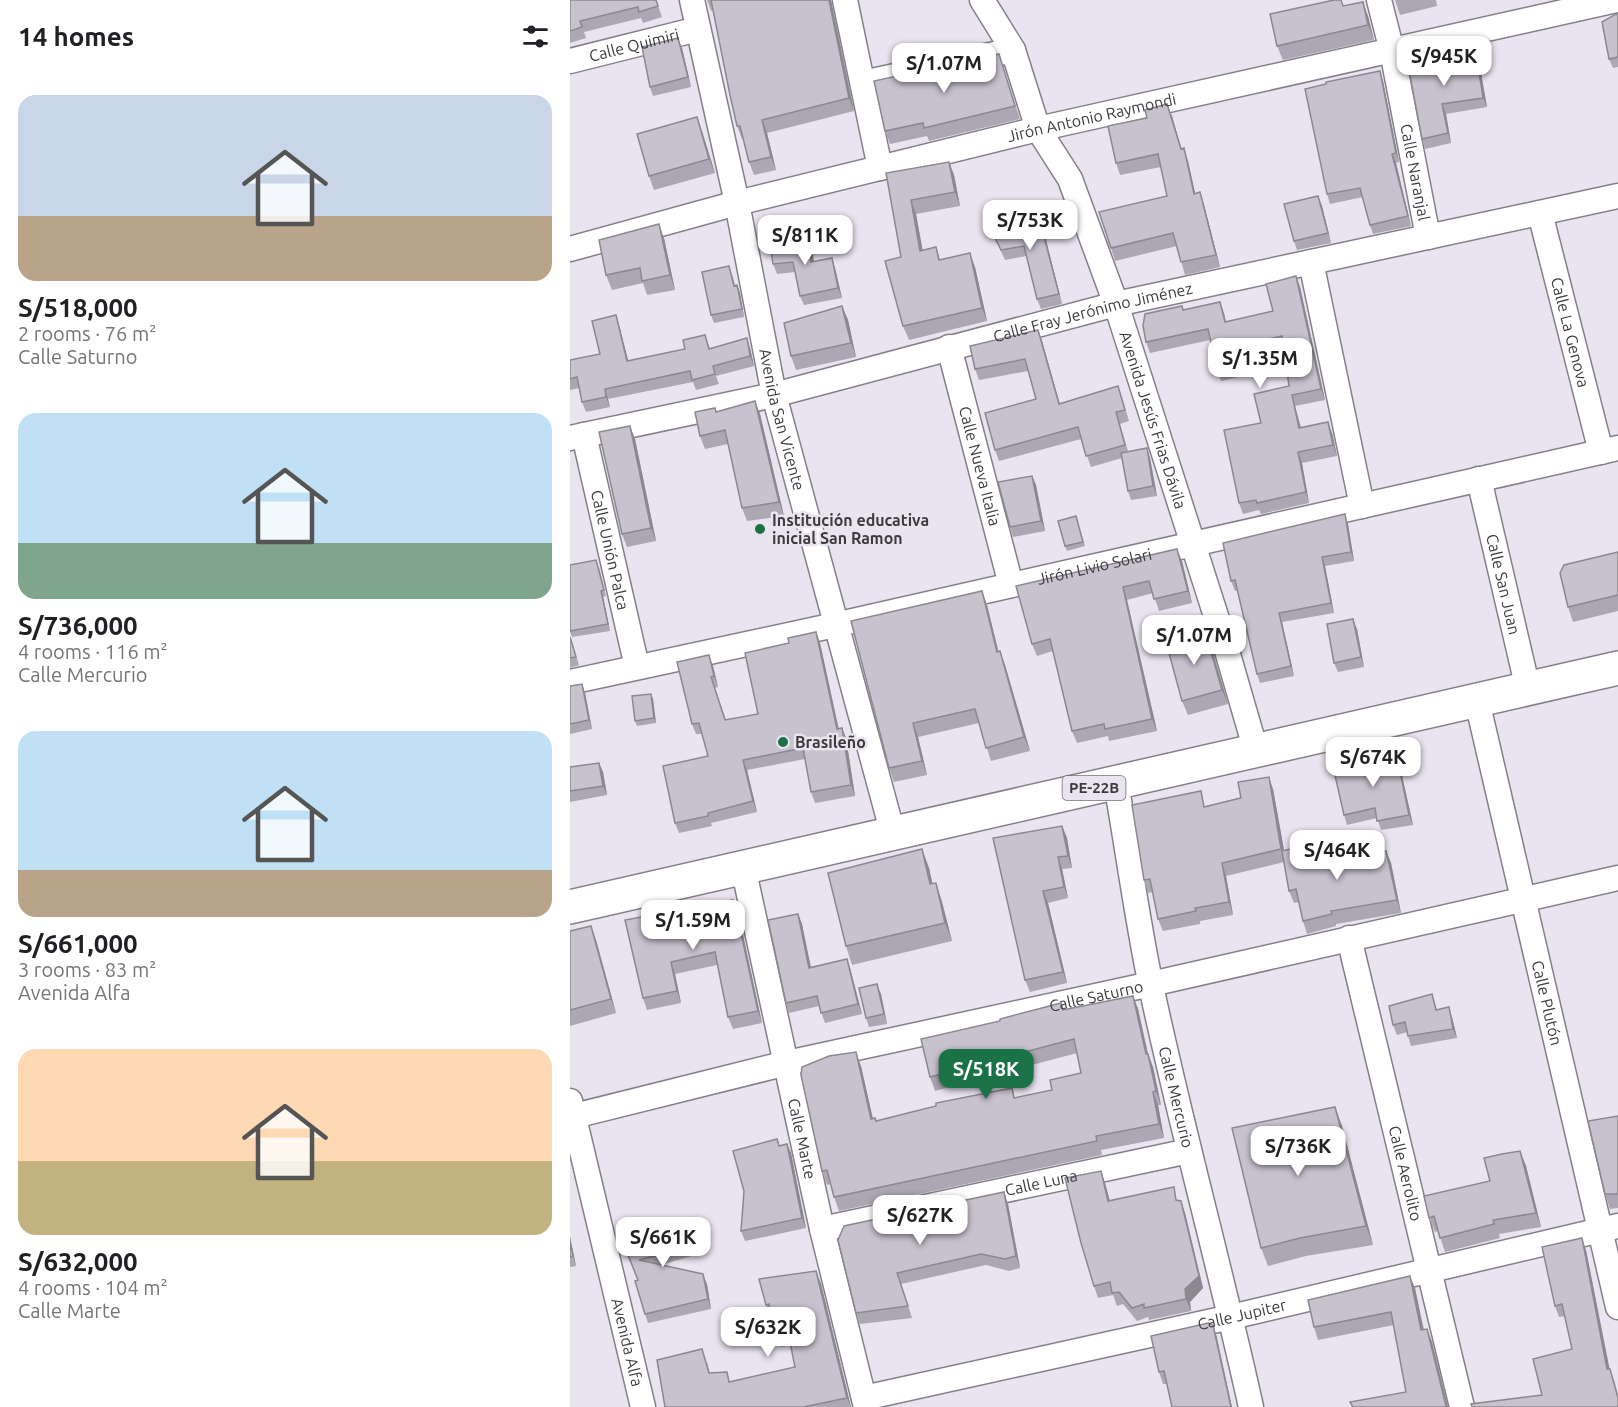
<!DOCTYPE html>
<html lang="en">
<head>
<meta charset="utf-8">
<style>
  body { margin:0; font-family:Ubuntu,sans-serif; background:#f6f6f6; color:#202124; height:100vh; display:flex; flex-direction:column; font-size:22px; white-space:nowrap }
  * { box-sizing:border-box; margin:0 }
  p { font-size:20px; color:#757577 }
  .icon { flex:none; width:33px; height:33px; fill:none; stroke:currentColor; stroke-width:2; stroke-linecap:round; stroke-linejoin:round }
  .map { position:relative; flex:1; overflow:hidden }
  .details { display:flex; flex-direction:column; background:#fff; width:570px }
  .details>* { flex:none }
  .price { position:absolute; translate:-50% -51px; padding:0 14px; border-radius:12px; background:#fff; color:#222; font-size:20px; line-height:39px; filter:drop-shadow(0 2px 3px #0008) }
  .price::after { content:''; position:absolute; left:50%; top:36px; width:18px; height:14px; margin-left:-9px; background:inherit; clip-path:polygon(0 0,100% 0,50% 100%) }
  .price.active { background:#1b7246; color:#fff }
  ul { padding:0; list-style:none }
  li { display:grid; align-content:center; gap:12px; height:318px; padding:0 18px }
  li span { display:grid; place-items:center; height:186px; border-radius:18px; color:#555 }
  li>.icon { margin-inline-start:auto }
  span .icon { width:108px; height:108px; fill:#fffc; stroke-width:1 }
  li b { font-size:26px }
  h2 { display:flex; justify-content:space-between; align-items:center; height:72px; padding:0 18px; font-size:26px }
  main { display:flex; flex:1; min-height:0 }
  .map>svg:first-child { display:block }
</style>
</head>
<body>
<main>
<section class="details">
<h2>14 homes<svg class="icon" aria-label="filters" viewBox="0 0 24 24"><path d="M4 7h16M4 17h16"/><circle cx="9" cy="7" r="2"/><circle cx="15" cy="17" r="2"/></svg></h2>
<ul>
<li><span style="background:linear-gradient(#c9d6e8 65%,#b9a48a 0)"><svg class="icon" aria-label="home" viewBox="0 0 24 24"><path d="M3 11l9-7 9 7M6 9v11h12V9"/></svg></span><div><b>S/518,000</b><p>2 rooms · 76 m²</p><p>Calle Saturno</p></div></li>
<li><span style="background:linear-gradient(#bfe0f5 70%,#7fa58c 0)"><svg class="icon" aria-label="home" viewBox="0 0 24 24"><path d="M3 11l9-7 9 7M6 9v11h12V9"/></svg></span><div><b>S/736,000</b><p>4 rooms · 116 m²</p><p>Calle Mercurio</p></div></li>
<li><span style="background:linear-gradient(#bfe0f5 75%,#b9a48a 0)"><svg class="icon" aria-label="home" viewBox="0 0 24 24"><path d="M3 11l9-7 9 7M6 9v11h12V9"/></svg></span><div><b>S/661,000</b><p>3 rooms · 83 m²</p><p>Avenida Alfa</p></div></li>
<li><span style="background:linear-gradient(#ffd9b3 60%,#c2b280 0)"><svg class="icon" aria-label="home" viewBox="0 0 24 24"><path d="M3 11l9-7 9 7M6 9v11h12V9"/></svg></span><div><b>S/632,000</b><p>4 rooms · 104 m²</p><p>Calle Marte</p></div></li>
</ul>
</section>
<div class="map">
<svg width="1048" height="1407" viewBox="0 0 1048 1407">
  <rect width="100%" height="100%" fill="#eae4f1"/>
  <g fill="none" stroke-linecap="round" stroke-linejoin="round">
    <g stroke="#857f8b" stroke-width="27">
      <g id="minor">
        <path id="s1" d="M122 0 167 203 204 395 323 834"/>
        <path d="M275 0 310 168"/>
        <path id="s2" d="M412 0 443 50 468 129 500 179 546 304 655 644 686 751"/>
        <path id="s3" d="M809 0 822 51 858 237"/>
        <path id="s4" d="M0 61 128 29"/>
        <path d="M293 83 443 50"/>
        <path id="s5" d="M970 213 1031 452"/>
        <path id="s6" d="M0 249 167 203 468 129 1047 0"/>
        <path d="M741 262 792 506"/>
        <path id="s7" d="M379 347 441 585"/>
        <path id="s8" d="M14 435 67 667"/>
        <path id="s9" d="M0 438 204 395 546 304 1048 196"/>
        <path id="s10" d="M909 479 958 689"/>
        <path id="s11" d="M0 682 265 625 1048 448"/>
        <path id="s12" d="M907 701 1048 1307"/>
        <path id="s13" d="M546 783C558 851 567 919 581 986 611 1127 650 1266 681 1407"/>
        <path id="s14" d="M173 867 252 1229 296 1407"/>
        <path id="s15" d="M779 938 892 1407"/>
        <path id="s16" d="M0 1101 73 1407"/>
        <path id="s17" d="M0 1117 217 1063 581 984 1048 878"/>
        <path id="s18" d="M252 1229 619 1151"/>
        <path id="s19" d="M294 1398 661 1317 1048 1226"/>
      </g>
    </g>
    <g stroke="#857f8b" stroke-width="36">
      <path id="trunk" d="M0 907 1048 668"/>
    </g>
    <use href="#minor" stroke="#fff" stroke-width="24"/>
    <use href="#trunk" stroke="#fff" stroke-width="33"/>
  </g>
  <path fill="#aca7b2" d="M0 0H86L92 17 73 23 71 18 14 32 16 38 0 43Z
    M137 0H261L284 111 197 133 206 170 184 175 179 162 173 139H172L167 126 144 10 141 11Z
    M825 0H866L867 6 830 15Z
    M774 6 798 16 804 40 713 60 707 46Z
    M1048 13V67L1043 68 1039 59Z
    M112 48 121 87 83 96 80 87Z
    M908 56 917 107 876 114 881 143 855 149 852 139 838 65Z
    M433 67 450 119 359 141 357 136 320 144 315 131Z
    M810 71 813 81 829 162 826 163 841 226 803 234 800 225 793 197 760 204 757 194 756 84Z
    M602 116 611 149 618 161 625 193 634 205 650 267 615 275 607 246 545 261 541 248 597 196 591 167 550 175 546 163Z
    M127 117 145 173 84 190 79 176Z
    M379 162 384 175 390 206 346 214 353 251 366 247 370 260 405 267 417 321 339 340 333 326 331 257 316 173Z
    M748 196 752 206 761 243 727 250 724 241Z
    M472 224 492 304 471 309 467 299 456 256 435 260 425 238Z
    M94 238 105 290 77 295 73 283 42 290 36 275Z
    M238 238 242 248 244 262 262 258 265 268 272 298 234 305 230 296 225 272 207 274 203 264Z
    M162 274 165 285H167L170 293 174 317 144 323 141 315Z
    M726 276 730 287 755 400 725 406 731 427 762 433 767 456 732 463 739 503 691 514 689 510 673 514 669 503 691 423 719 386 713 347 664 359 669 377 651 381 647 370 640 340 580 353 576 342 614 310 654 313 656 322 703 311Z
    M272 306 278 320 286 357 226 370 221 356Z
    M46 315 49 325 58 361 115 349 135 335 140 349 180 348 184 366 146 376 149 384 126 390 123 382 38 399 40 407 16 412 12 402 9 388 0 390V360L30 354Z
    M468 330 472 341 490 404 552 397 559 421 550 424 558 451 577 448 580 458 587 496 561 500 558 491 552 458 521 467 511 439 429 461 425 450 466 399 458 371 409 380 405 369Z
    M185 401 190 414 214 516 177 521 172 508 158 444 135 449 130 436 145 408 147 412Z
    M65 439 86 541 57 547 52 534Z
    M462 476 466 485 475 531 443 537 440 527Z
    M506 516 515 546 497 551 495 546Z
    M778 524 784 561 755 566 764 613 712 622 724 676 690 683 687 674 668 590 665 591 661 581Z
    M1048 552V611L1003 622 998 607Z
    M612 561 622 603 589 611 583 593 557 600 587 731 539 741 538 736 507 743 502 731 483 651 467 656 462 644 446 586Z
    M0 565 29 567 36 596 33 597 40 631 2 637 0 632Z
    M412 591 417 605 428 651 435 665 460 751 421 761 409 723 348 737 357 775 324 782 319 768Z
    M787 629 794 667 768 672 764 663Z
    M246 632 250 643 268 728H272L276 738 285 796 245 803 241 792 235 759 177 770 187 812 141 823 142 826 109 833 105 823 138 756 132 734H126L122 724 143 666 148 687 145 688 156 720 188 714 219 643Z
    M0 636 9 665 0 668Z
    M641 646 658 704 618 715 612 701Z
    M12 684 15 693 22 729 0 734V686Z
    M81 694 83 699 86 723 67 726 65 721Z
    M829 762 843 825 811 830 807 818 777 825 774 815Z
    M29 763 33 772 37 795 0 802V767Z
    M703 789 714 850 750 855 753 866 816 851 821 863 831 913 766 924V926L737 934 733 921 729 902 724 903 719 891 714 862 656 876 663 915 630 921V924L593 931 588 919 583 892 578 893 574 880 636 806Z
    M492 826 497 838 502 868 492 869 498 898 478 903 497 983 460 992 455 980 423 838Z
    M352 849 359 868 362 884 366 883 372 902 382 941 282 965 276 946Z
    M163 900 173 935 192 1023 163 1029 158 1017 147 965 105 974 111 1003 77 1010 73 998 55 920Z
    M228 914 232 924 240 967 277 959 280 968 292 1014 255 1023 249 1006 219 1013 216 1003Z
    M0 931 26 940 46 1013 0 1026Z
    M311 994 317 1024 299 1027 296 1018Z
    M862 994 867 1010 882 1017 887 1038 841 1046 837 1032 827 1035 823 1025Z
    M563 996 568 1009 578 1054 583 1067 591 1105H588L594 1138 531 1150 532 1155 269 1211 264 1197 261 1184 257 1185 252 1171 291 1066 303 1119 306 1121 442 1088 445 1098 482 1090 511 1073 507 1053 365 1091 360 1077 430 1021 491 1003 493 1010Z
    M765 1107 772 1126 803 1245 736 1256 698 1266 691 1248Z
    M1048 1116V1208L1040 1209 1035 1194Z
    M207 1139 209 1146 217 1144 221 1153 236 1228 175 1241 171 1231Z
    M950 1151 956 1166 971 1227 929 1234 930 1238 875 1252 868 1231 865 1232 859 1218 920 1181Z
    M531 1171 535 1183 540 1201 608 1200 615 1213 633 1288 620 1302 621 1311 579 1320 578 1317 567 1321 553 1304 547 1306 543 1295 528 1298 524 1286Z
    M434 1192 438 1204 450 1268 439 1271 416 1265 331 1284 342 1318 290 1324 286 1313 268 1240Z
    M117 1219 120 1229 125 1255 91 1265 137 1284 141 1309 78 1323 75 1314 68 1280 50 1235Z
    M0 1237 6 1266 0 1267Z
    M1016 1250 1039 1369 1044 1380 1048 1395V1407L972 1395 1002 1349 995 1316 989 1317 985 1306Z
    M246 1271 251 1284 281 1407H95L137 1362 140 1373 160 1382 225 1367 221 1345 211 1347 206 1334 202 1318 196 1305Z
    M845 1288 854 1330 857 1329 862 1342 878 1407H880H782L780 1402 836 1392 824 1325 748 1340 744 1327Z
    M643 1325 647 1338 597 1384H593L589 1372Z"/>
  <path fill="#8c8891" d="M259 0H261L284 111 279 98Z
    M793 2 798 16 804 40 798 25Z
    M108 38 112 48 121 87 118 77Z
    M905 46 908 56 917 107 913 98Z
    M810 71 813 81 829 162 826 153Z
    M597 104 602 116 615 161 611 149Z
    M872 104 876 114 881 143 878 133Z
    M127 117 132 131 145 173 139 159Z
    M192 120 197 133 206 170 201 157Z
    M614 148 618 161 628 206 624 194Z
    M822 154 826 163 841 226 838 216Z
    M379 162 384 175 390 206 385 192Z
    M630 192 634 205 650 267 646 255Z
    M748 196 752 206 761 243 758 233Z
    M341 200 346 214 355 265 350 251Z
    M468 214 472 224 492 304 489 294Z
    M89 224 94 238 105 290 100 275Z
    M238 238 242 248 245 272 241 262Z
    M400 253 405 267 417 321 412 308Z
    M262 258 265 268 272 298 268 288Z
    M726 276 730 287 755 400 751 389Z
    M167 285 170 293 174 317 172 309Z
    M650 302 654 313 658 333 655 322Z
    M272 306 278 320 286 357 281 343Z
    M46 315 49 325 61 371 57 361Z
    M468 330 472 341 493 416 489 404Z
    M177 338 180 348 184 366 180 356Z
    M660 348 664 359 669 377 665 367Z
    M35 389 38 399 40 407 36 397Z
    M722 395 725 406 733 438 729 428Z
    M185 401 190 414 214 516 209 502Z
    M758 422 762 433 767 456 763 445Z
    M60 426 65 439 86 541 81 528Z
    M577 448 580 458 587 496 583 486Z
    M728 452 732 463 739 503 736 492Z
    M462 476 466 485 475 531 471 521Z
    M775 514 778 524 784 561 781 552Z
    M607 549 612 561 622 603 618 591Z
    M752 557 755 566 764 613 761 603Z
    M553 587 557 600 587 731 582 719Z
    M31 591 33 597 40 631 38 624Z
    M412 591 417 605 432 666 427 652Z
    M709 613 712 622 724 676 721 666Z
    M783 619 787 629 794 667 791 657Z
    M635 631 641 646 658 704 652 690Z
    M246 632 250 643 271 739 267 729Z
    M430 651 435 665 460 751 454 737Z
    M139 655 143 666 148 687 144 676Z
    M12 684 15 693 22 729 19 720Z
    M81 694 83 699 86 723 84 718Z
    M343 723 348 737 357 775 352 761Z
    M272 728 276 738 285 796 281 785Z
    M826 752 829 762 843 825 839 815Z
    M173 760 177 770 187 812 183 801Z
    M29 763 33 772 37 795 33 786Z
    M699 777 703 789 716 861 711 849Z
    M492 826 497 838 502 868 498 856Z
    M746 843 750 855 755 879 751 866Z
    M352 849 359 868 367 903 360 884Z
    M816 851 821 863 831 913 827 900Z
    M488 857 492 869 498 898 494 887Z
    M652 863 656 876 663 915 659 902Z
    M366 883 372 902 382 941 375 923Z
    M473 891 478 903 497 983 493 972Z
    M163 900 173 935 192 1023 188 1011Z
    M228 914 232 924 243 977 239 968Z
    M21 926 26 940 46 1013 41 999Z
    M277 959 280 968 292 1014 288 1004Z
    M101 962 105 974 111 1003 107 991Z
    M307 984 311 994 317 1024 314 1014Z
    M563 996 568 1009 581 1068 576 1054Z
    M879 1007 882 1017 887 1038 883 1029Z
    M286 1052 291 1066 306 1133 301 1119Z
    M578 1054 583 1067 591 1105 586 1091Z
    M583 1092 588 1105 594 1138 589 1124Z
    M765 1107 772 1126 803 1245 796 1226Z
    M217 1144 221 1153 236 1228 232 1218Z
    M950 1151 956 1166 971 1227 966 1213Z
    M531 1171 535 1183 543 1214 538 1201Z
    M434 1192 438 1204 450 1268 446 1256Z
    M611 1201 615 1213 633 1288 620 1302 621 1311 616 1299 615 1289Z
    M117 1219 120 1229 125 1255 121 1246Z
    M0 1237 6 1266 3 1256 0 1243Z
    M1012 1238 1016 1250 1042 1381 1037 1369Z
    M246 1271 251 1284 281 1407 277 1398Z
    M133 1274 137 1284 141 1309 138 1299Z
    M840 1276 845 1288 856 1343 851 1330Z
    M643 1325 647 1338 662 1407H661Z
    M857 1329 862 1342 878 1407H876Z"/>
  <path fill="#c8c2cf" stroke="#8c8891" stroke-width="1.5" d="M0 0H86L88 6 69 12 68 7 10 21 12 27 0 31Z
    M141 0H259L279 98 192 120 201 157 179 162 170 126H167L160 95Z
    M764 0H771L773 6 793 2 798 25 707 46 700 14Z
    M1048 13V57L1039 59 1032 22Z
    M108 38 118 77 80 87 72 47Z
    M905 46 913 98 872 104 878 133 852 139 838 65 873 57 872 51Z
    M429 54 445 106 354 128 353 123 315 131 304 81Z
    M810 71 826 153 822 154 838 216 800 225 790 188 757 194 735 89 756 84V82Z
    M597 104 611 149 614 148 624 194 630 192 646 255 611 262 603 233 541 248 529 212 597 196 588 154 546 163 538 126 577 118 575 110Z
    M127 117 139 159 79 176 67 134Z
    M379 162 385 192 341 200 350 251 366 247 369 260 400 253 412 308 333 326 315 261 331 257 316 173Z
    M748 196 758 233 724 241 714 204Z
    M468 214 489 294 467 299 454 246 431 250 425 238 432 220Z
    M89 224 100 275 72 281 70 268 36 275 29 240Z
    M238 238 241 262 262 258 268 288 230 296 223 262 203 264 200 243Z
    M159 266 164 286 167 285 172 309 141 315 132 272Z
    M726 276 751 389 722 395 729 428 758 422 763 445 728 452 736 492 687 503 686 500 669 503 654 430 691 423 684 394 719 386 712 336 660 348 665 367 647 370 638 329 576 342 573 326 575 314 612 306 613 310 650 302 655 322 703 311 696 284Z
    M272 306 281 343 221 356 214 323Z
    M46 315 57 361 115 349 113 340 135 335 139 349 177 338 180 356 143 366 145 374 122 380 120 371 35 389 36 397 12 402 7 377 0 379V360L30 354 22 321Z
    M468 330 489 404 548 386 555 410 546 412 555 445 516 456 508 427 425 450 415 413 466 399 455 359 405 369 400 346Z
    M185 401 209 502 172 508 155 430 130 436 125 412 145 408 146 412Z
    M60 426 81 528 52 534 29 432Z
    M577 448 583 486 558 491 551 453Z
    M462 476 471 521 440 527 428 482Z
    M775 514 781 552 752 557 761 603 709 613 721 666 687 674 665 580 661 581 653 543Z
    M506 516 513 542 495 546 488 521Z
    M607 549 618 591 584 599 579 581 553 587 582 719 535 729 534 724 502 731 480 639 462 644 446 586Z
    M1048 552V595L998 607 990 573 994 565Z
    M26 560 34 590 31 591 38 624 0 631V565Z
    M412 591 427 652 430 651 454 737 416 748 405 709 343 723 352 761 319 768 281 621Z
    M783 619 791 657 764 663 757 624Z
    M635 631 652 690 612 701 596 642Z
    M246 632 267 729 272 728 281 785 241 792 233 748 173 760 183 801 138 813V816L105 823 93 766 138 756 129 723 122 724 107 662 139 655 144 676 141 677 155 720 188 714 175 653 219 643 218 638Z
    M0 637 6 657 0 658Z
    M12 684 19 720 0 724V686Z
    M81 694 84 718 65 721 62 696Z
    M826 752 839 815 807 821 805 808 774 815 764 771 795 762V759Z
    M29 763 33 786 0 791V767Z
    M699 777 711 849 652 863 659 902 625 908 626 911 588 919 580 879 574 880 562 805 631 791 634 807 671 798 668 782Z
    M492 826 498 856 488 857 494 887 473 891 493 972 455 980 423 838Z
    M746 843 751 866 816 851 827 900 761 911 762 914 733 921 726 889 719 891 712 851Z
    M352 849 360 884 366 883 375 923 276 946 258 873Z
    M163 900 167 924H169L188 1011 158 1017 145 952 101 962 107 991 73 998 55 920Z
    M228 914 239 968 277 959 288 1004 251 1013 247 996 216 1003 198 920Z
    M21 926 41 999 0 1010V931Z
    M307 984 314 1014 296 1018 289 988Z
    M862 994 866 1010 879 1007 883 1029 838 1036 835 1022 823 1025 819 1006Z
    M563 996 576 1054H578L586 1091 583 1092 589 1124 526 1136 527 1141 264 1197 257 1170 252 1171 231 1075 232 1067 259 1056 286 1052 301 1119 305 1118 306 1121 366 1106V1103L442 1088 444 1098 482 1090 480 1080 511 1073 504 1039 360 1077 351 1039 430 1021V1019L491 1003 493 1010Z
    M765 1107 796 1226 730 1238 691 1248 662 1128Z
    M1048 1116V1194H1035L1018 1121Z
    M207 1139 209 1146 217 1144 232 1218 171 1231 174 1191 163 1151Z
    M950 1151 966 1213 923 1220 924 1224 870 1238 864 1216 859 1218 854 1196 920 1181 914 1158 932 1154Z
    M531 1171 538 1201 604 1187 606 1200 611 1201 629 1276 615 1289 616 1299 574 1308V1304L562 1308 549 1292 542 1293 540 1282 524 1286 511 1243 495 1178Z
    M434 1192 446 1256 435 1259 411 1254 327 1273 338 1306 286 1313 268 1240 274 1226Z
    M117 1219 121 1246 69 1260 133 1274 138 1299 75 1314 65 1281 68 1280 50 1235Z
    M1012 1238 1037 1369H1040L1048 1398V1407H902L901 1404 972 1395 963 1359 1002 1349 992 1304 985 1306 972 1247Z
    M0 1243 3 1256 0 1257Z
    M246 1271 277 1398 233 1407H95L87 1360 132 1349 139 1373 157 1372 159 1382 225 1367 218 1332 206 1334 199 1304 196 1305 189 1279Z
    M840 1276 851 1330 857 1329 876 1406 880 1407H783L780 1402 836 1392 821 1312 744 1327 738 1300Z
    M638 1323 643 1325 661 1407H602L594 1371 589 1372 581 1336Z"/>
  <g fill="#1b7246" stroke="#eae4f1" stroke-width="2">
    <circle cx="190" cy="529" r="6"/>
    <circle cx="213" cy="742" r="6"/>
  </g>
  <g text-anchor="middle" stroke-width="5" stroke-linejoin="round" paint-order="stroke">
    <rect fill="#eae4f1" stroke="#726e75" stroke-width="1.5" x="492.5" y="776" width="63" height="24" rx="4.5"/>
    <g font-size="15" font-weight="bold" fill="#3e3b40">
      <text x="524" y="793">PE-22B</text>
    </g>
    <g font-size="16" fill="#3e3b40" stroke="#eae4f1">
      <text dy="6" stroke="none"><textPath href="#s4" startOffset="66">Calle Quimiri</textPath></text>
      <text dy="6" stroke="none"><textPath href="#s6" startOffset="538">Jirón Antonio Raymondi</textPath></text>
      <text dy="6" stroke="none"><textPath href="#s3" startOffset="176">Calle Naranjal</textPath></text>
      <text dy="6" stroke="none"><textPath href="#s9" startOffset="538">Calle Fray Jerónimo Jiménez</textPath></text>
      <text dy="6" stroke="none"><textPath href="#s5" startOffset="123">Calle La Genova</textPath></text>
      <text dy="6" stroke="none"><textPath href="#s1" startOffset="429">Avenida San Vicente</textPath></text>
      <text dy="6" stroke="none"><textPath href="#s2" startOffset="456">Avenida Jesús Frias Dávila</textPath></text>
      <text dy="6" stroke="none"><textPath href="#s7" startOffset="123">Calle Nueva Italia</textPath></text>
      <text dy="6" stroke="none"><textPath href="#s8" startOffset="118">Calle Unión Palca</textPath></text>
      <text dy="6" stroke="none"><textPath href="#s11" startOffset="537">Jirón Livio Solari</textPath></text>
      <text dy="6" stroke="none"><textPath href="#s10" startOffset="108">Calle San Juan</textPath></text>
      <text dy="6" stroke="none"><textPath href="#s17" startOffset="540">Calle Saturno</textPath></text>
      <text dy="6" stroke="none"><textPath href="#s12" startOffset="310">Calle Plutón</textPath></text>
      <text dy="6" stroke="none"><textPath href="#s13" startOffset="320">Calle Mercurio</textPath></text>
      <text dy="6" stroke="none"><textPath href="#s14" startOffset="278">Calle Marte</textPath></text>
      <text dy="6" stroke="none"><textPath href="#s15" startOffset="242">Calle Aerolito</textPath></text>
      <text dy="6" stroke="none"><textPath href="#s18" startOffset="224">Calle Luna</textPath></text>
      <text dy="6" stroke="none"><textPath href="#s19" startOffset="387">Calle Jupiter</textPath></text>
      <text dy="6" stroke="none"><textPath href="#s16" startOffset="248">Avenida Alfa</textPath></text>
    </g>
    <g font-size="16" font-weight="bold" fill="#3e3b40" stroke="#eae4f1" text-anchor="start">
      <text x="202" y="526">Institución educativa<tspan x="202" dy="18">inicial San Ramon</tspan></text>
      <text x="225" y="748">Brasileño</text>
    </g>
  </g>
</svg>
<b class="price" style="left:874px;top:87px">S/945K</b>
<b class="price" style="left:374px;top:94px">S/1.07M</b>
<b class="price" style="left:460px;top:251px">S/753K</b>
<b class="price" style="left:235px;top:266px">S/811K</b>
<b class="price" style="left:690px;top:389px">S/1.35M</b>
<b class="price" style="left:624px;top:666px">S/1.07M</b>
<b class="price" style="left:803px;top:788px">S/674K</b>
<b class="price" style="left:767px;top:881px">S/464K</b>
<b class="price" style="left:123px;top:951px">S/1.59M</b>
<b class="price active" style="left:416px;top:1100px">S/518K</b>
<b class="price" style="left:728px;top:1177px">S/736K</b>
<b class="price" style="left:350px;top:1246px">S/627K</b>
<b class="price" style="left:93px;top:1268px">S/661K</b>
<b class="price" style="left:198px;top:1358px">S/632K</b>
</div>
</main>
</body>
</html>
